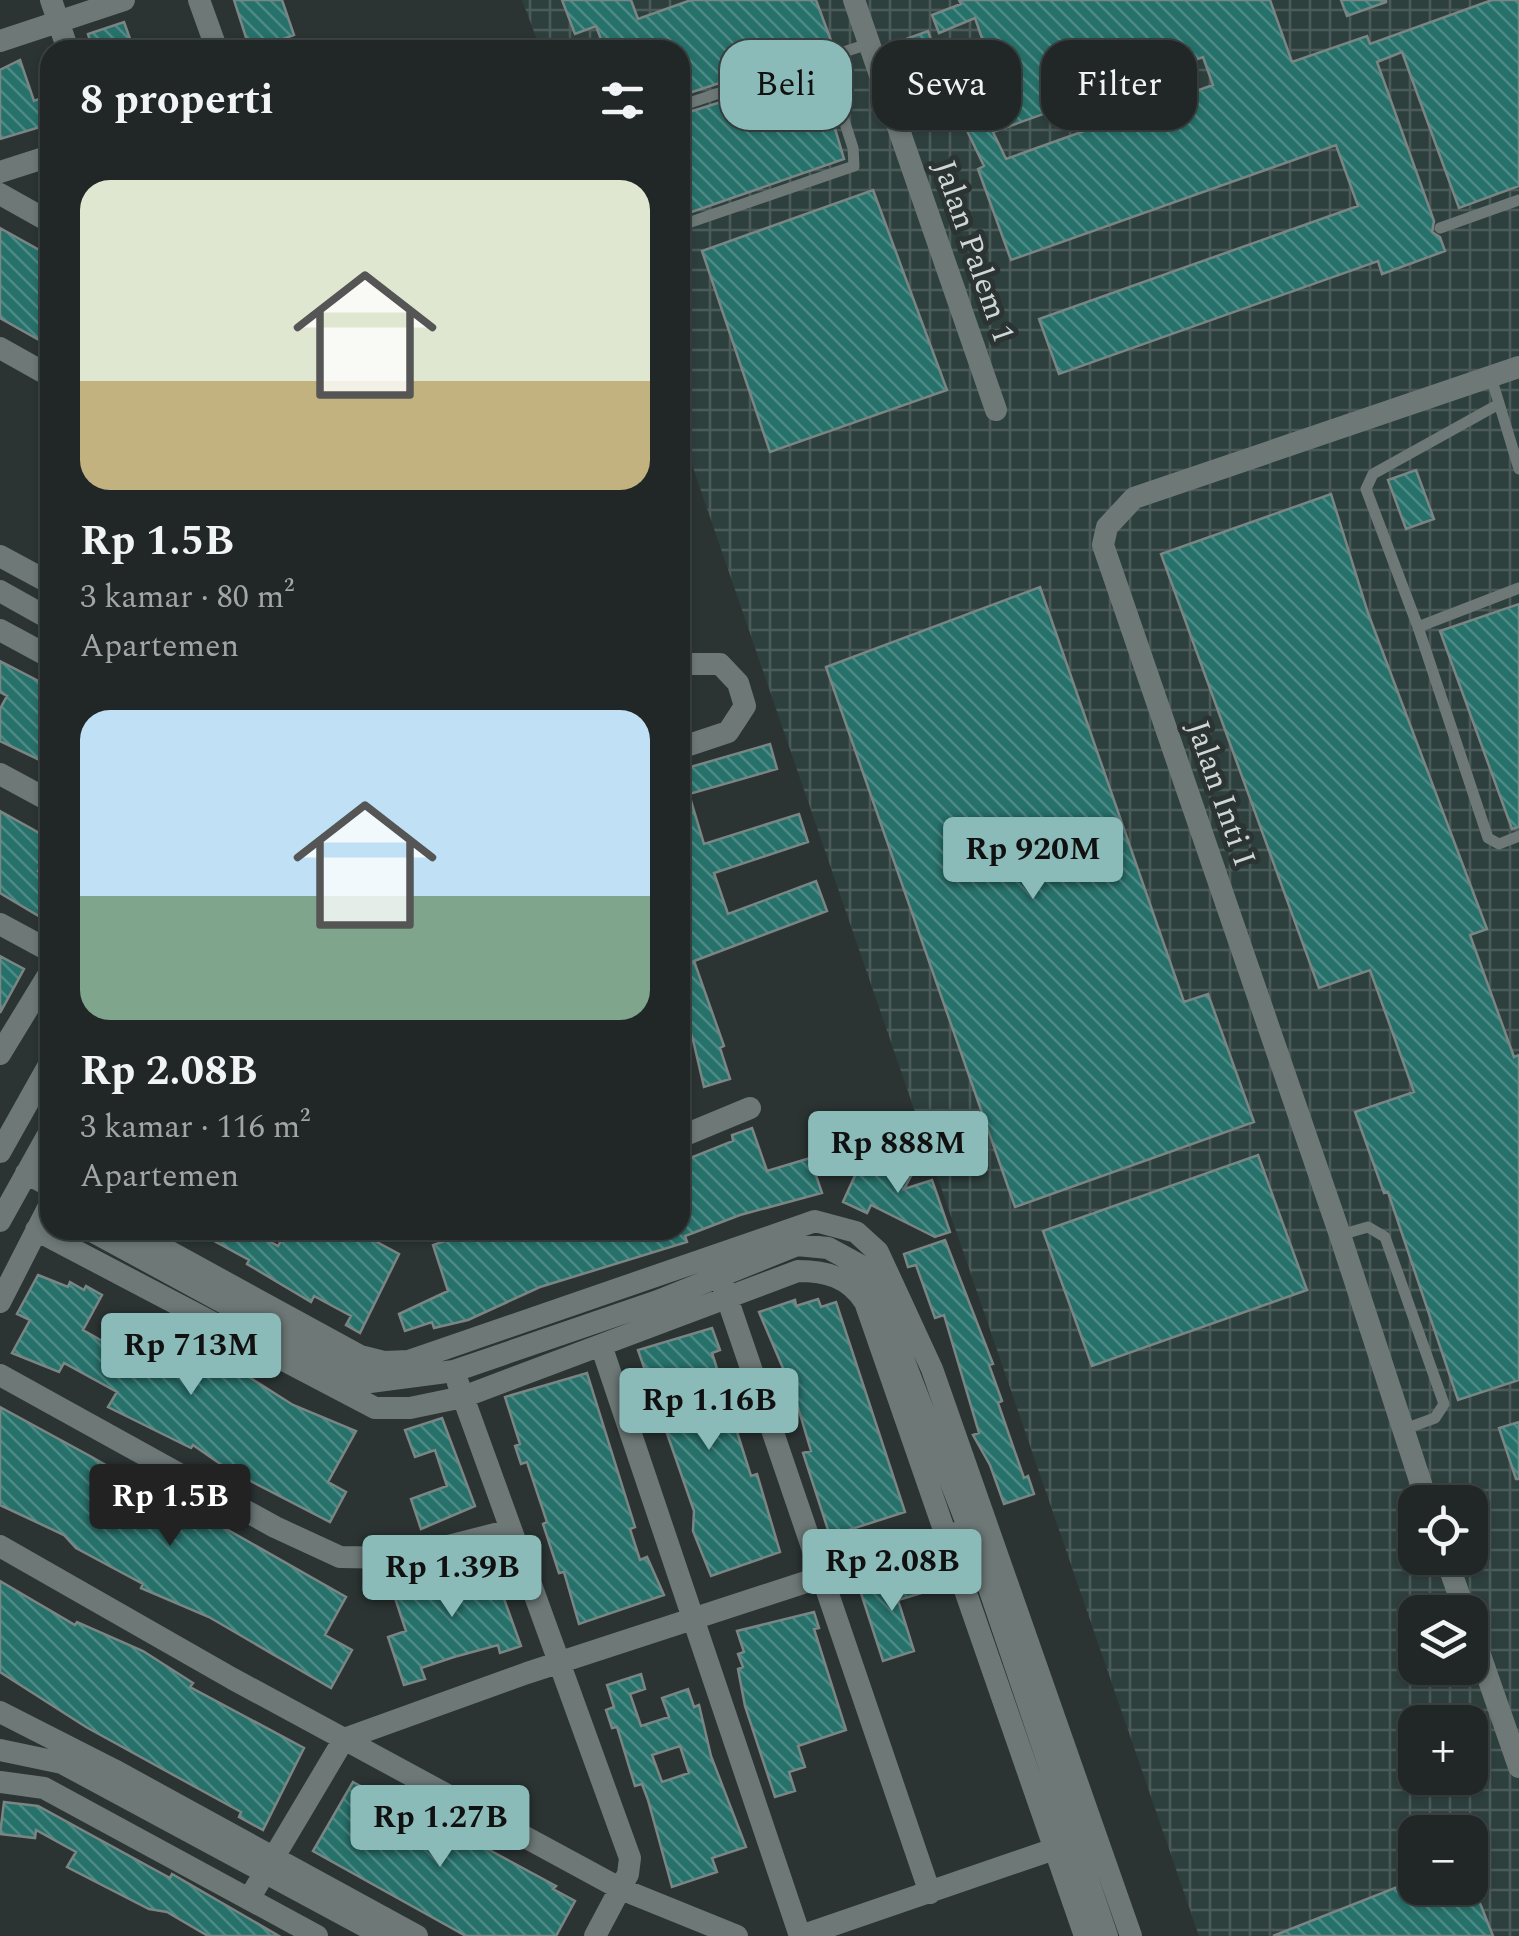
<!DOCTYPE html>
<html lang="id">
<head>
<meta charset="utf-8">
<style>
  body { margin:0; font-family:Spectral,serif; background:#282f2e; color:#f1f3f6; height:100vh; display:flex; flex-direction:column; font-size:38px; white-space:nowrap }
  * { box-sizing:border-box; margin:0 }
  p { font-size:32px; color:#a2a5a7 }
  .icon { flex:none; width:55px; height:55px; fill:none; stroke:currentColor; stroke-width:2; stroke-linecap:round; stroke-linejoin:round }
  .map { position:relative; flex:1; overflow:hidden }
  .details { position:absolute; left:40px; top:40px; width:650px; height:1200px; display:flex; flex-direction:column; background:#202726; border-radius:30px; box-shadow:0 2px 8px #0004,0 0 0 2px #3d4443 }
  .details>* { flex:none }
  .top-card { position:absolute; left:720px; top:40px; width:648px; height:90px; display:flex; gap:20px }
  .tools { position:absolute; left:1398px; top:1485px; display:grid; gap:20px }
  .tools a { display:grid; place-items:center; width:90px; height:90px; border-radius:20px; background:#202726; box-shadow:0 2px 8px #0004,0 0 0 2px #3d4443; font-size:50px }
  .price { position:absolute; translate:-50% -85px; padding:0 22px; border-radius:10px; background:#8bbbb9; color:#111; font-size:32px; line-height:65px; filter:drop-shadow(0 2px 5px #0008) }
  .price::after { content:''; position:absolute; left:50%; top:60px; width:30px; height:22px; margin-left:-15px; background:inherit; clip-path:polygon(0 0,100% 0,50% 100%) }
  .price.current { background:#222; color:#fff }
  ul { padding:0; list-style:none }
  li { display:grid; align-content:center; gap:20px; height:530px; padding:0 40px }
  li span { display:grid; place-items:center; height:310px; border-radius:30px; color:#555 }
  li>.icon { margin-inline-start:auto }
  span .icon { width:180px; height:180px; fill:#fffc; stroke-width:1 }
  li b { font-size:42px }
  h2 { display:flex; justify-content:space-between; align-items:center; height:120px; padding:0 40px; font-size:42px }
  .tag { padding:0 35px; border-radius:30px; background:#202726; box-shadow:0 2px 8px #0004,0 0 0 2px #3d4443; font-size:35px; line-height:90px }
  .tag.current { background:#8bbbb9; color:#111 }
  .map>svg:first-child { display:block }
</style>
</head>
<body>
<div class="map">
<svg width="1519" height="1936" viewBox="0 0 1519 1936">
  <defs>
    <pattern id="industrial-grid" width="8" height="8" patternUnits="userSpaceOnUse" patternTransform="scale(2.5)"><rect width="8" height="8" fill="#2e403e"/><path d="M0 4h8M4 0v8" fill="none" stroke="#4b5b59"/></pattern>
    <pattern id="building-back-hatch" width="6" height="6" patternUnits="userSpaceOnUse" patternTransform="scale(2.5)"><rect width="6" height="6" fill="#27716b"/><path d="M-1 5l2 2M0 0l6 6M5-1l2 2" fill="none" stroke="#4f8b86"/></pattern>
  </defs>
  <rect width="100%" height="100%" fill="#2b3433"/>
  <path fill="url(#industrial-grid)" fill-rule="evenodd" d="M522 0H1519V1936H1199L680 430V50H541ZM1415 1502H1470V1558H1415ZM1415 1612H1470V1668H1415ZM1415 1722H1470V1778H1415ZM1415 1832H1470V1888H1415Z"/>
  <path fill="url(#building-back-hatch)" stroke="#7a8584" stroke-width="2.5" fill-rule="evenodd" d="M234 0H282L294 35 280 40 283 50H250Z
    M562 0H631L638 19 691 0H816L833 46 680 96V50H605L596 26 575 34Z
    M959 0H1270L1292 62 1367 36 1370 44 1492 0H1519V186L1459 208 1402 52 1377 62 1434 221 1432 232 1440 237 1445 251 1382 274 1378 261 1059 374 1039 319 1358 206 1336 145 1011 260 978 169 984 166 959 114 925 126 895 43 928 31 939 62 985 47 975 18 939 33 932 15 961 4ZM1203 57 1213 85 1006 159 993 132Z
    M1341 0H1386V2L1347 16Z
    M124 22 134 50H93L88 34Z
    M20 60 34 101 50 95V124L0 139V70Z
    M818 71 844 159 680 216V115Z
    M873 190 947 390 770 452 702 251Z
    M0 228 50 256V346L0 318Z
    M1416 470 1434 519 1406 529 1388 480Z
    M1331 494 1368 613 1487 929 1470 935 1514 1057 1519 1055V1380L1458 1400 1388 1192 1384 1193 1355 1112 1414 1092 1370 970 1319 988 1161 554Z
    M1040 587 1184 1002 1208 994 1254 1122 1015 1207 826 667Z
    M1519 604V827L1512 829 1440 631Z
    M0 661 50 687V765L0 741V709L7 696 0 692Z
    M770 744 777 769 689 794 704 844 799 814 808 842 714 873 728 914 816 881 827 911 694 961 724 1046 720 1048 730 1079 704 1087 693 1040 684 1011 680 1012V770Z
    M0 811 50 839V850L38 871 50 878V903L42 918 0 893Z
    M0 956 24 969 0 1013Z
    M752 1128 767 1171 810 1158 822 1193 740 1215 685 1236 687 1242 540 1287 468 1320 434 1328 432 1322 405 1331 399 1314 448 1291 433 1245 477 1230H680V1162L733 1141 732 1135Z
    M1258 1155 1307 1290 1092 1366 1043 1231Z
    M901 1157 917 1165 904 1189 932 1180 950 1232 935 1237 871 1205 867 1213 843 1202 863 1158 893 1172Z
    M194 1230H249L278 1246 287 1230H369L366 1236 399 1254 360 1333 346 1325 351 1316 314 1296 311 1302 247 1264 249 1260Z
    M945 1240 993 1364 989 1365 1002 1401 998 1403 1024 1478 1028 1476 1034 1494 1004 1504 990 1465 973 1435 979 1433 944 1315 935 1318 916 1265 908 1267 904 1254Z
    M38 1275 68 1287 70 1282 84 1290 86 1286 102 1295 83 1330 120 1351 137 1319 208 1351 293 1405 356 1431 328 1482 346 1492 330 1522 229 1470 193 1445 191 1448 108 1407 117 1392 64 1363 59 1372 12 1353 30 1320 17 1314Z
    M818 1299 821 1307 836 1302 905 1512 830 1536 803 1453 811 1451 794 1394 759 1312 795 1300 796 1306Z
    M712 1328 720 1350 712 1353 751 1476 757 1474 780 1552 711 1576 693 1531 694 1511 638 1350Z
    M587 1373 635 1527 630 1529 640 1560 647 1557 664 1595 579 1624 564 1572 559 1573 543 1524 547 1522 527 1462 521 1464 515 1446 520 1444 505 1397Z
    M0 1407 90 1456 123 1475 121 1478 159 1499 163 1493 346 1597 325 1635 352 1650 331 1688 209 1617 141 1588 143 1584 76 1548 64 1535 0 1505Z
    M442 1418 475 1506 421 1529 411 1499 447 1486 435 1450 415 1457 405 1430Z
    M1519 1422V1479H1516L1499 1428Z
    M490 1560 521 1646 500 1653 498 1645 454 1657 421 1668 425 1679 404 1685 388 1637 406 1631 394 1595Z
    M930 1574 935 1589 898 1600 914 1651 883 1661 860 1590 891 1580 893 1586Z
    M0 1581 75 1625 77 1622 143 1651 193 1683 190 1687 304 1748 263 1830 239 1817 241 1812 86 1727 0 1672Z
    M814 1612 819 1628 814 1629 846 1730 798 1746 805 1767 789 1772 795 1791 775 1797 745 1706 738 1669 743 1667 738 1654 744 1652 737 1631Z
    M641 1674 645 1689 630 1694 641 1726 669 1717 662 1698 688 1689 694 1707 699 1705 711 1756 746 1847 712 1858 717 1872 672 1887 648 1800 642 1784 635 1786 617 1727 612 1728 606 1710 614 1707 607 1685ZM680 1746 689 1773 662 1782 652 1755Z
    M353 1782 404 1809 406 1805 556 1886 553 1889 575 1901 556 1936H466L313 1851Z
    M4 1802 38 1806 170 1878 172 1874 279 1936H208L167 1912 149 1909 67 1867 76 1852 36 1830 35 1838 0 1834Z
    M1415 1880V1888H1474L1493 1936H1273Z"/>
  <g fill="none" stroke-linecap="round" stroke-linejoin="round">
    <path stroke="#6e7977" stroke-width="11" d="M680 106 868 44
      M685 224 854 166 853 148 824 58
      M1440 228 1519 200
      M1491 377 1519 469
      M1499 404 1373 474 1366 489 1418 627 1488 838 1499 844 1519 836
      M1418 627 1519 588
      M1340 1235 1368 1227 1385 1237 1444 1404 1435 1418 1402 1430"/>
    <path stroke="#6e7977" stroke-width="22" d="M51 0 68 50
      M199 0 217 50
      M854 0 996 410
      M0 41 124 0
      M0 172 50 156
      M0 194 50 222
      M0 348 50 376
      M0 556 50 583
      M0 591 50 619
      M0 630 50 657
      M680 664H720L738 683 745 706 728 732 680 748
      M0 774 50 801
      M0 924 50 951
      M0 1054 50 972
      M680 1137 750 1108
      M0 1152 50 1063
      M26 1173 50 1186
      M0 1221 50 1131
      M36 1230 375 1408H410L463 1397 798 1271C826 1271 849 1277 865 1302L1085 1936
      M90 1230 370 1382 454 1371 658 1301 797 1245 828 1248 863 1267 875 1286 969 1529 1107 1936
      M130 1230 360 1356 384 1362 409 1361 815 1221 856 1232 878 1252 932 1369 1131 1936
      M723 1286 930 1893
      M0 1302 50 1204
      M602 1348 800 1936
      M0 1375 275 1527 340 1557 401 1558 511 1530
      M458 1383 630 1858 628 1874 595 1936
      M1427 1502 1340 1235 1103 545 1107 527 1134 498 1519 367
      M0 1546 233 1679 621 1889 737 1936
      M1446 1558 1465 1612
      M1470 1626 1519 1767
      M0 1712 114 1770 417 1936
      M0 1750 62 1763 383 1936
      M0 1782 44 1788 317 1936
      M249 1899 344 1739 527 1673 956 1533
      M801 1936 1066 1845"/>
  </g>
  <g text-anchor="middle" stroke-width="10" stroke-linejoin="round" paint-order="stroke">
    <g font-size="32" fill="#d0d6d6" stroke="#2b3433">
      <text transform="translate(975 251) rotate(71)" y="11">Jalan Palem 1</text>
      <text transform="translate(1222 793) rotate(71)" y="11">Jalan Inti I</text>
    </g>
  </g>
</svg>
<div class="tools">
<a><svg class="icon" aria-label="locate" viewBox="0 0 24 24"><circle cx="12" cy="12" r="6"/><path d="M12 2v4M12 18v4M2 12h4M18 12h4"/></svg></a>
<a><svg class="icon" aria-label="layers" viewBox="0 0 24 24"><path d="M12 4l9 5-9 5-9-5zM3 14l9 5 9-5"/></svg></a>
<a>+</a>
<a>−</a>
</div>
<b class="price" style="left:1033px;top:902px">Rp 920M</b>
<b class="price" style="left:898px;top:1196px">Rp 888M</b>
<b class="price" style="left:191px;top:1398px">Rp 713M</b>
<b class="price" style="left:709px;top:1453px">Rp 1.16B</b>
<b class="price current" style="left:170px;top:1549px">Rp 1.5B</b>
<b class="price" style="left:892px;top:1614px">Rp 2.08B</b>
<b class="price" style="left:452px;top:1620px">Rp 1.39B</b>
<b class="price" style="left:440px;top:1870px">Rp 1.27B</b>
<div class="top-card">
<a class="tag current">Beli</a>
<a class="tag">Sewa</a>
<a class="tag">Filter</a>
</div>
<section class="details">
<h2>8 properti<svg class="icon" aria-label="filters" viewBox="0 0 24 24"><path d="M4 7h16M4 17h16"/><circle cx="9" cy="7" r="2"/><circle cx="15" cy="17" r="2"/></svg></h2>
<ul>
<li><span style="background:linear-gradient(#dfe7d0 65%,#c2b280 0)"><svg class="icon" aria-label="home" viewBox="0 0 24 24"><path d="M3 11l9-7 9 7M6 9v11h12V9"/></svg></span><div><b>Rp 1.5B</b><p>3 kamar · 80 m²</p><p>Apartemen</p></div></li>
<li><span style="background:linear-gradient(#bfe0f5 60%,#7fa58c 0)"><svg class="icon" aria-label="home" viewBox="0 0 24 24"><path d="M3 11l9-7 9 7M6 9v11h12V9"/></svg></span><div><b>Rp 2.08B</b><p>3 kamar · 116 m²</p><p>Apartemen</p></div></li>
</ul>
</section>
</div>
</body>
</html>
